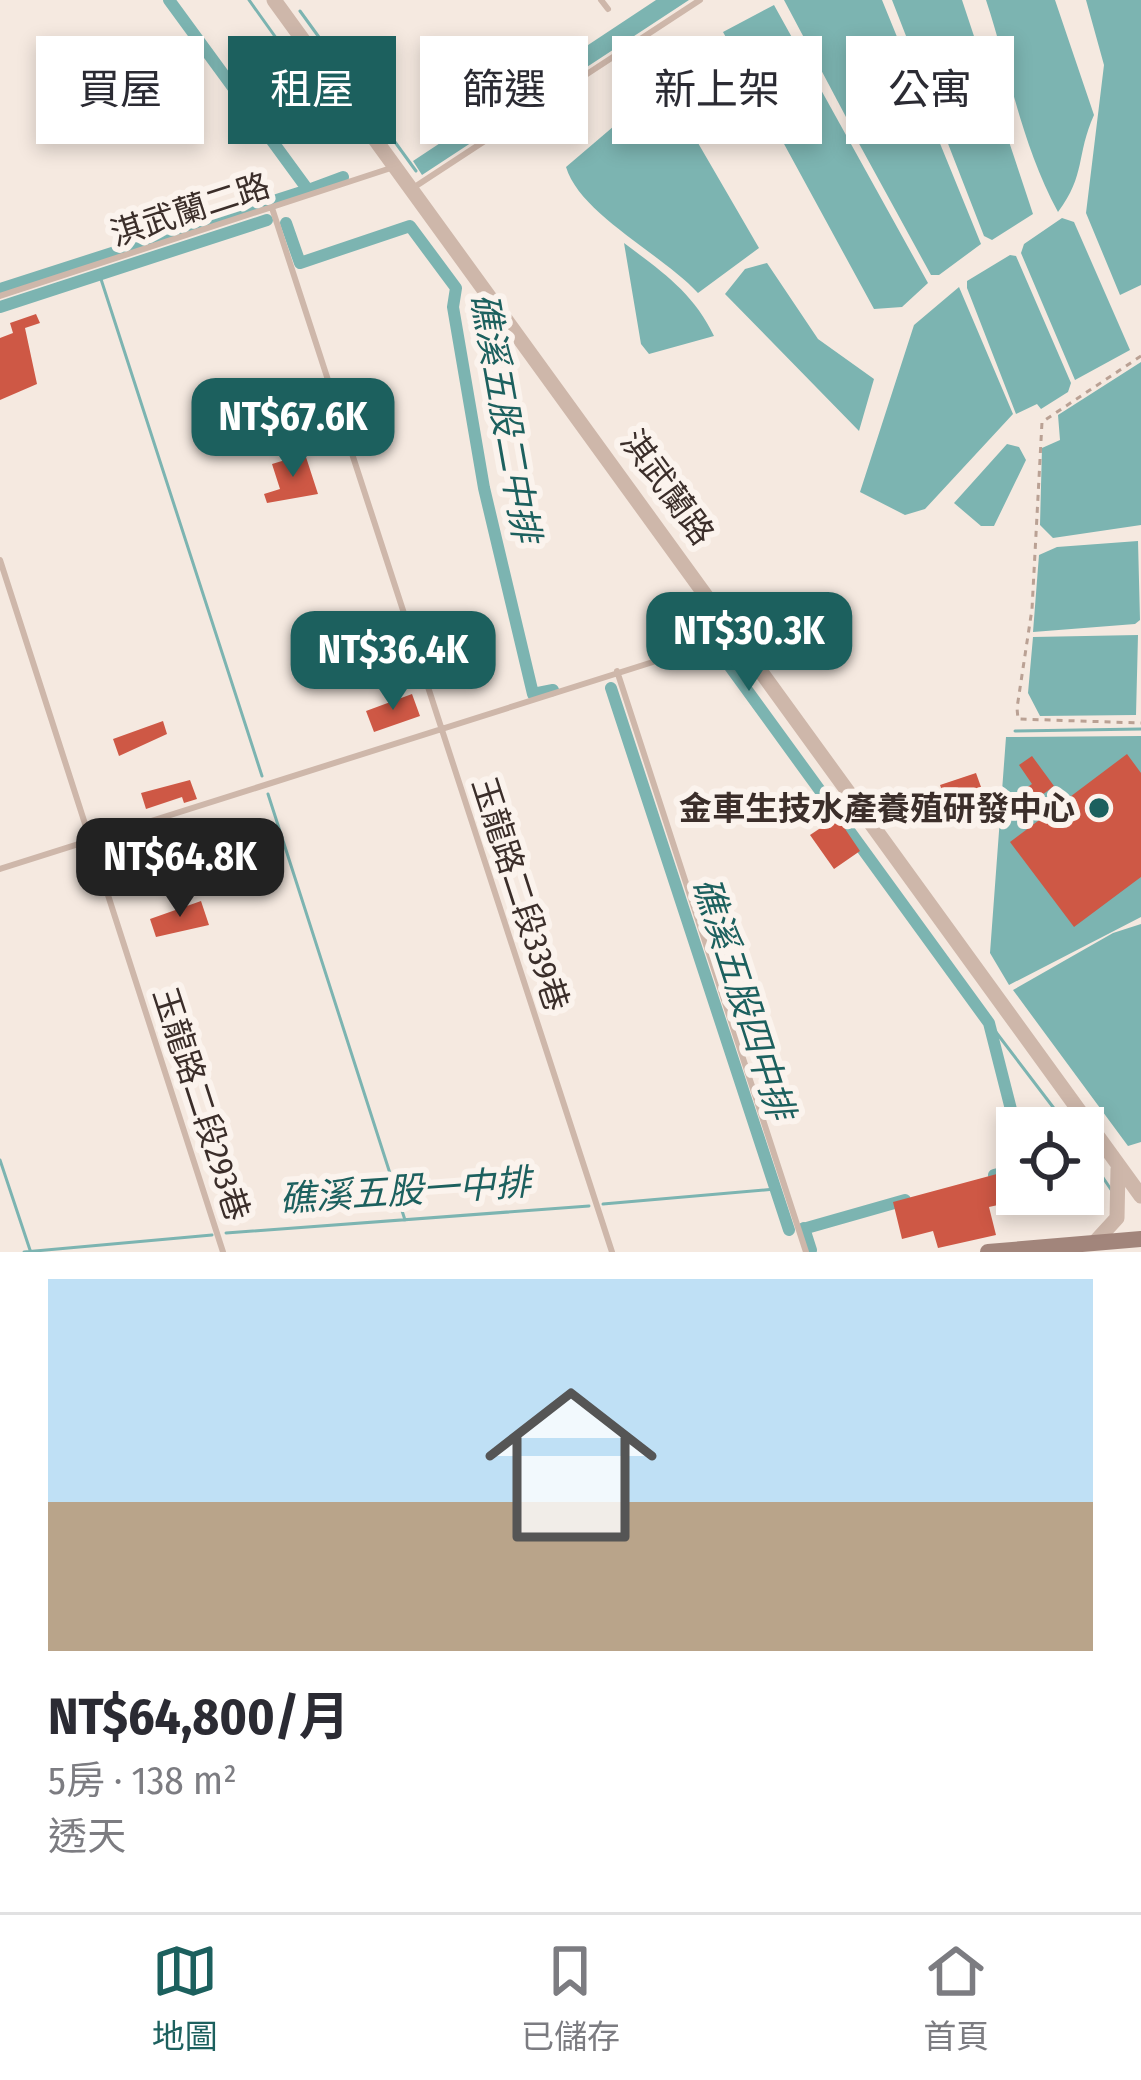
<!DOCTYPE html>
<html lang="zh-TW">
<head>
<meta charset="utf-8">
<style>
  body { margin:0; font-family:"Fira Sans Condensed","Noto Sans TC",sans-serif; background:#f7f7f7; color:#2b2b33; height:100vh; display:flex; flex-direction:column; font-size:45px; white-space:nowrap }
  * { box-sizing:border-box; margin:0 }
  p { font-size:39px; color:#7c7c81 }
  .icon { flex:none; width:66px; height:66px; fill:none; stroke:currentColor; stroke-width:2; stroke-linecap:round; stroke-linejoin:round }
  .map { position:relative; height:1252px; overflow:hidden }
  .sheet { display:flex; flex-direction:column; background:#fff; flex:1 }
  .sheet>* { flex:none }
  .hud { position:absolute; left:36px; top:36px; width:1071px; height:108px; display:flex; gap:24px }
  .tools { position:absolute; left:996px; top:1107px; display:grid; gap:24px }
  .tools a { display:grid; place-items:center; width:108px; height:108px; border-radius:0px; background:#fff; box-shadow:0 6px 18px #0003; font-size:60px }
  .price { position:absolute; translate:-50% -102px; padding:0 27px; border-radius:24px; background:#1c605e; color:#fff; font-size:39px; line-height:78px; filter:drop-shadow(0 3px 6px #0008) }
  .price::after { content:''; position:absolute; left:50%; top:72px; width:36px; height:27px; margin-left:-18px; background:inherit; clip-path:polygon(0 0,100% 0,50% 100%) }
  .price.on { background:#222; color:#fff }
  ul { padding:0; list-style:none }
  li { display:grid; align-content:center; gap:24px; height:636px; padding:0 48px }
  li span { display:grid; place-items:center; height:372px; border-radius:0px; color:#555 }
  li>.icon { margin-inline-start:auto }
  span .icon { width:216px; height:216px; fill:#fffc; stroke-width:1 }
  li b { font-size:51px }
  .pill { padding:0 42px; border-radius:0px; background:#fff; box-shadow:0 6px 18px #0003; font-size:42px; line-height:108px }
  .pill.on { background:#1c605e; color:#fff }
  .dock { display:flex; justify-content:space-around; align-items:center; height:168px; border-top:3px solid #e1e1e2; background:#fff; font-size:33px; color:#7c7c81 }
  .dock a { display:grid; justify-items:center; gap:6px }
  .dock .on { color:#1c605e }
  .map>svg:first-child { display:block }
</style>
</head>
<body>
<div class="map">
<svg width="1141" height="1252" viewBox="0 0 1141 1252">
  <rect width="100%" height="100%" fill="#f5e9e0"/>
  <path fill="#7cb4b1" d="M656 0H689L422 175 413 161Z
    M784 0H882L915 81 846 117Z
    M892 0H962L1033 214 992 240 984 236Z
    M986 0H1055L1094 115C1076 155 1086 175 1058 212 1021 143 1010 73 986 0Z
    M1086 0H1141V285L1120 295 1086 213 1104 65Z
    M774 5 928 283 902 307 874 309 723 32Z
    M909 92H919L981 244 939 275H931L851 129 853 122Z
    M669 93 759 248 698 293C662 254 580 214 566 167L648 97Z
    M1062 218 1074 222 1130 350 1075 380 1021 253 1024 244Z
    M624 243C661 271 693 292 714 336L649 354 641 344Z
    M1010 255 1016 256 1071 383 1068 392 1041 409 1037 404 1016 414 967 288V281Z
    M767 263 818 339 874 379 859 431 725 294 745 269Z
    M959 287 1013 414 925 509 905 515 860 492 914 325Z
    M1141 362V525L1053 538 1040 525 1042 448 1060 440 1058 415Z
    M1007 444 1019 447 1026 460 994 526H981L954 503Z
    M1138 541 1140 620 1135 624 1033 632 1039 555 1057 547Z
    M1138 635 1136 715 1040 716 1028 693 1033 637Z
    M1141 736V917L1009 985 990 953 1006 737Z
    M1141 924V1142L1128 1146 1013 990 1113 933Z"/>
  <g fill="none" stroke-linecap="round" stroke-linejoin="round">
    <path stroke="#7cb4b1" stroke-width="3" d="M249 0 299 70
      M300 11 416 171
      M95 258V259
      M99 273 262 776
      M1015 731 1141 729
      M268 794 405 1220
      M989 1023 1069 1128
      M1083 1148 1112 1191
      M0 1160 30 1250
      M603 1204 775 1189
      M226 1233 589 1206
      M24 1252 212 1235"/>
    <path stroke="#7cb4b1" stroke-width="12" d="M169 0 308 190 343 177
      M286 223 300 263 410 226 456 288 453 307 484 488 533 694 553 690
      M0 289 308 190
      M0 307 267 220
      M723 657 989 1023 1017 1133
      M611 688 789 1230
      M994 1175 1017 1169
      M804 1228 811 1250
      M803 1229 905 1200"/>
  </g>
  <path fill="#ce5845" d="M36 314 40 323 25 328 37 384 0 400V338L13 333 10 323Z
    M283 382 289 403 232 427 224 400Z
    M305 454 318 494 267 503 264 494 280 489 272 464Z
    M412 694 420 716 374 732 366 711Z
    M163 721 167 734 119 756 113 739Z
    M1127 754 1141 773V877L1074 927 1010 842Z
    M1032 756 1054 786 1014 816 1004 803 1032 784 1019 765Z
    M976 773 990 812 954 824 940 785Z
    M190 780 197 799 184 803 182 797 146 809 141 793Z
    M837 817 860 851 834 869 810 835Z
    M201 901 209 925 156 937 150 919Z
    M1008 1171 1016 1201 989 1207 996 1235 938 1248 933 1231 902 1239 893 1202Z"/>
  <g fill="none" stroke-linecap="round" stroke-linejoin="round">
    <path stroke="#baa194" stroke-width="3" stroke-dasharray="6 6" stroke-linecap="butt" d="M1141 356 1042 422 1032 609 1017 708 1018 719 1141 723"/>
    <path stroke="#ceb7aa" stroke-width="6" d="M601 0 608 9
      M413 188 700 0
      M272 208 612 1252
      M0 296 391 168
      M0 560 223 1252
      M617 671 806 1252
      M0 869 735 636"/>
    <path stroke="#ceb7aa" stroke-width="15" d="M274 0 1141 1196
      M1095 1242 1117 1218 1118 1169"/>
    <path stroke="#a2857b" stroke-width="16" d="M988 1252 1141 1239"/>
  </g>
  <circle fill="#1c605e" stroke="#fbf3ed" stroke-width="4.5" cx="1099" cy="808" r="12"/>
  <g text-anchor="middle" stroke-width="12" stroke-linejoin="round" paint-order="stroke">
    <g font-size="33" fill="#3b2e2a" stroke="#fbf3ed">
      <text transform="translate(190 209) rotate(-18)" y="12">淇武蘭二路</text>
      <text transform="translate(668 487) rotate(54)" y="12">淇武蘭路</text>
      <text transform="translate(521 894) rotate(72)" y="12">玉龍路二段339巷</text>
      <text transform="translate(202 1104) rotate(72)" y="12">玉龍路二段293巷</text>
    </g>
    <g font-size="33" font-weight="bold" fill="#3b2e2a" stroke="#fbf3ed" text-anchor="end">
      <text x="1075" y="820">金車生技水產養殖研發中心</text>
    </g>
    <g font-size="36" font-style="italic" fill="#1c605e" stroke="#fbf3ed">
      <text transform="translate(506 417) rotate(80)" y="13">礁溪五股二中排</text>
      <text transform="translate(744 998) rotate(72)" y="13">礁溪五股四中排</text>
      <text transform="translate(405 1190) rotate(-4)" y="13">礁溪五股一中排</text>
    </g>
  </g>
</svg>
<div class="tools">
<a><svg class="icon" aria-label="locate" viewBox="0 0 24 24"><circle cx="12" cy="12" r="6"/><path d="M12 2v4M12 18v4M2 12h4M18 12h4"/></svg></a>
</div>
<b class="price" style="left:293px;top:480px">NT$67.6K</b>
<b class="price" style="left:749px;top:694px">NT$30.3K</b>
<b class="price" style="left:393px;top:713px">NT$36.4K</b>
<b class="price on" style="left:180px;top:920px">NT$64.8K</b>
<div class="hud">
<a class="pill">買屋</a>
<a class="pill on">租屋</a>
<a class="pill">篩選</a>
<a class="pill">新上架</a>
<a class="pill">公寓</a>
</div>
</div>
<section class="sheet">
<ul>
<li><span style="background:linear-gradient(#bfe0f5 60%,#b9a48a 0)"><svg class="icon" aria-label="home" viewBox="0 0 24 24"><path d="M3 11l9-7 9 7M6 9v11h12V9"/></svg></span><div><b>NT$64,800/月</b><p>5房 · 138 m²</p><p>透天</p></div></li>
</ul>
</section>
<nav class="dock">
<a class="on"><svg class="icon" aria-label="map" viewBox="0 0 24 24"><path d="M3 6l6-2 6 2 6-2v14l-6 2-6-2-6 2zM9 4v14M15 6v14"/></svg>地圖</a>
<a><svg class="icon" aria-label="saved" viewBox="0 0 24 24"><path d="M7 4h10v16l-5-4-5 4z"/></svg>已儲存</a>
<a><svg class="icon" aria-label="home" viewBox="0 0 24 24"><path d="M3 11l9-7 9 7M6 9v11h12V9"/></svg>首頁</a>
</nav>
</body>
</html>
